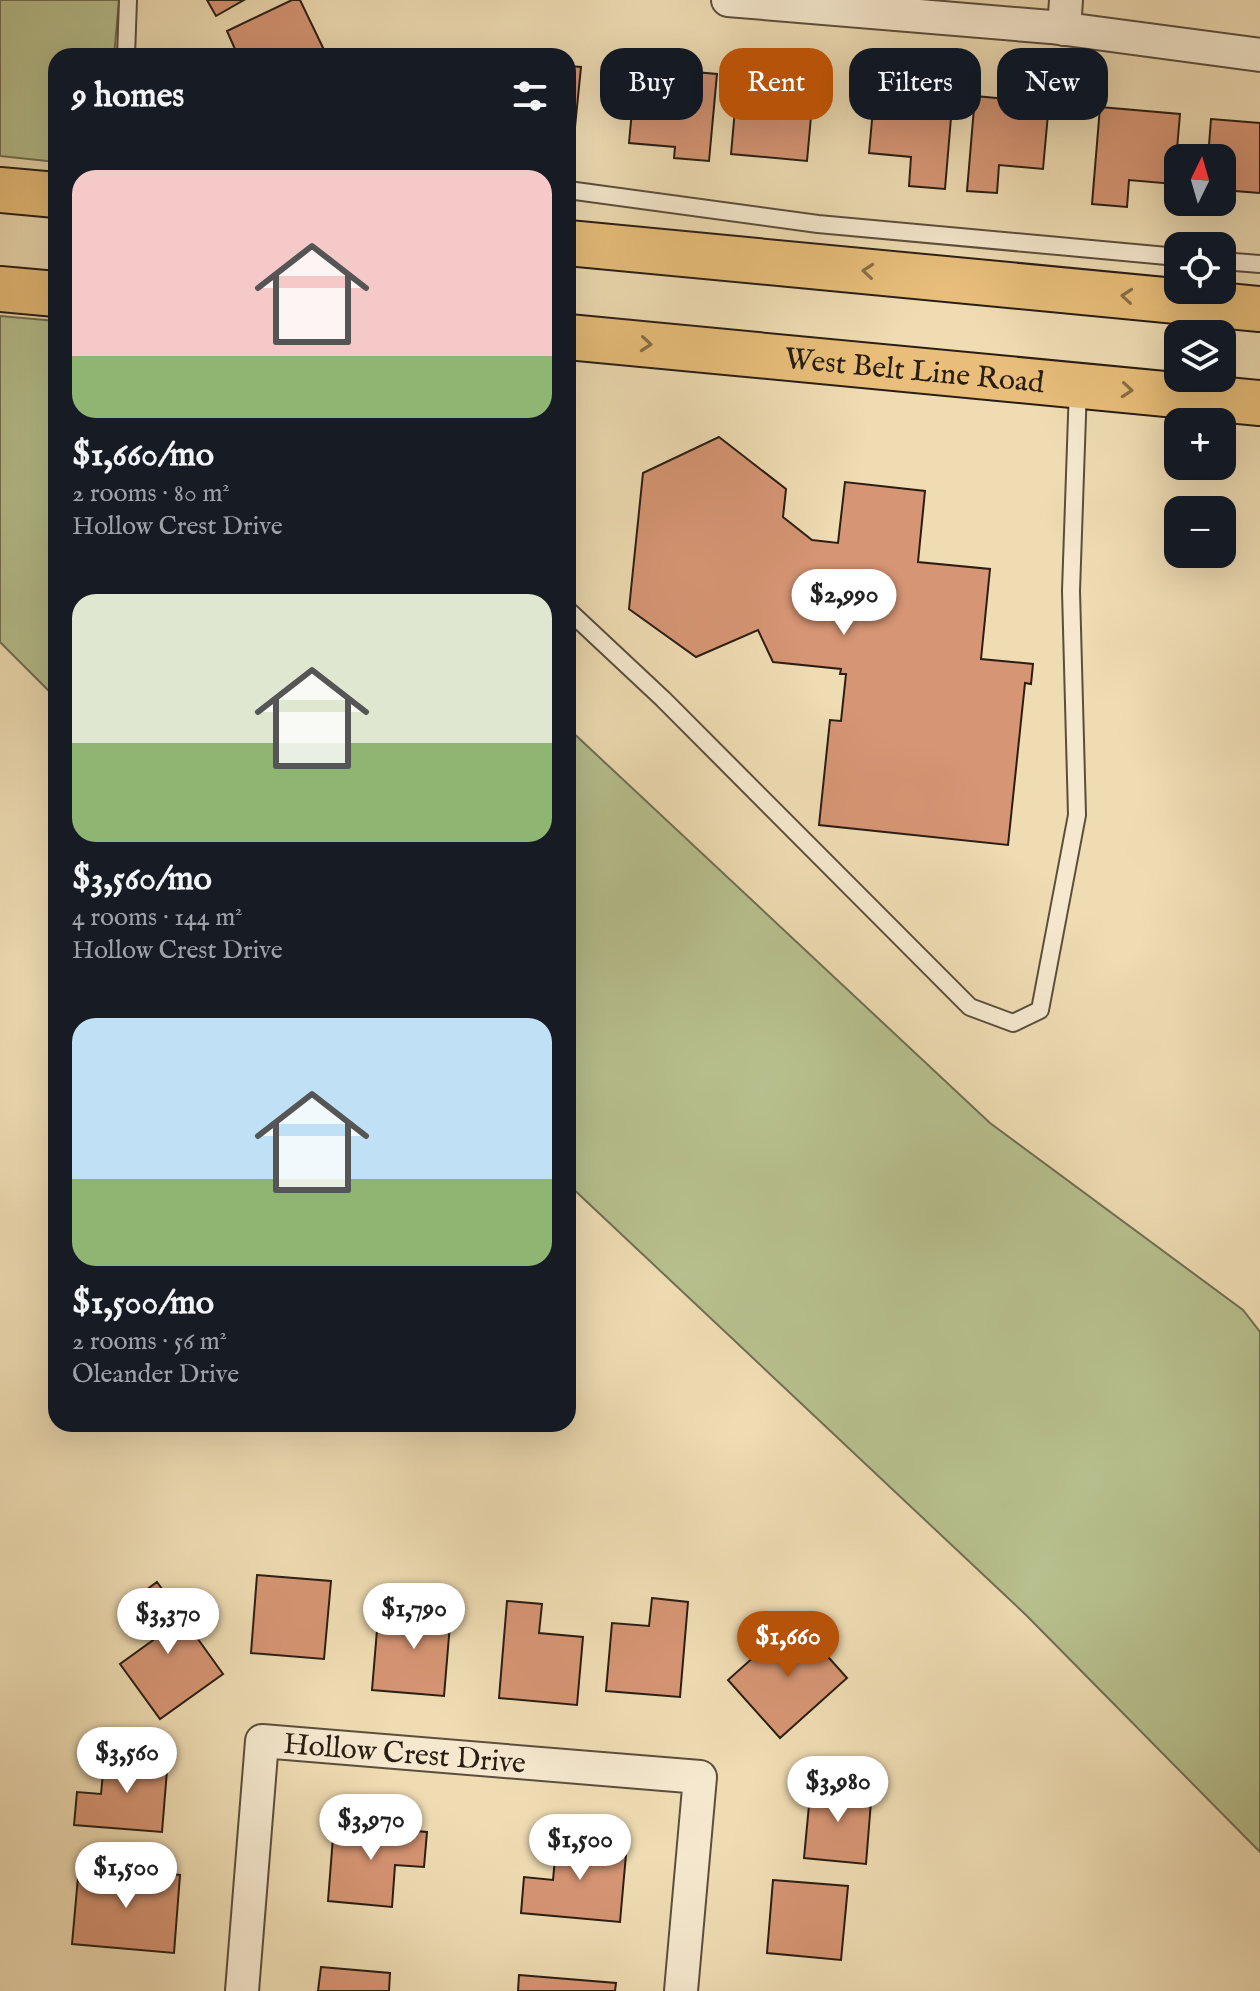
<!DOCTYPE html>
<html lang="en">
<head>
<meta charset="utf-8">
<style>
  body { margin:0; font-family:"IM FELL English",serif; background:#20242c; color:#f1f3f6; height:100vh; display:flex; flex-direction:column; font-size:30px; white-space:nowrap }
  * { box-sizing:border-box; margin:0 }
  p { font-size:26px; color:#9ea1a6 }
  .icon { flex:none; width:44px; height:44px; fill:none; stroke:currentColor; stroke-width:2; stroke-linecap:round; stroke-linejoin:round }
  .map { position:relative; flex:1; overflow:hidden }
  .side { position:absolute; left:48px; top:48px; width:528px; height:1384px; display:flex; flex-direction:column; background:#171b24; border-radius:24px; box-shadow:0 8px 32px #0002 }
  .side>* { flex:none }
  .top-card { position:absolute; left:600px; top:48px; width:540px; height:72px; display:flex; gap:16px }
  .needle { width:52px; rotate:5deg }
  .fabs { position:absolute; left:1164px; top:144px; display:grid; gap:16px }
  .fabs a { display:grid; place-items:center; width:72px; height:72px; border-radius:16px; background:#171b24; box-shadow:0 8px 32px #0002; font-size:40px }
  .price { position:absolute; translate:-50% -68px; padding:0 18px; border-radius:28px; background:#fff; color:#222; font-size:26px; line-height:52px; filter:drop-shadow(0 2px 4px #0008) }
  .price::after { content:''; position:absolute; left:50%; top:48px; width:24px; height:18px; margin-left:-12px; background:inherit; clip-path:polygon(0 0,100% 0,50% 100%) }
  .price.on { background:#b45309; color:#fff }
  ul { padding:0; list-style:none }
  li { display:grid; align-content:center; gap:16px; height:424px; padding:0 24px }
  li span { display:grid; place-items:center; height:248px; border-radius:24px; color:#555 }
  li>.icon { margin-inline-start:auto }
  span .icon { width:144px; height:144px; fill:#fffc; stroke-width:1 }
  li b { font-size:34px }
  h2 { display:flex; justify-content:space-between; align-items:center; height:96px; padding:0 24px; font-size:34px }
  .tag { padding:0 28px; border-radius:24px; background:#171b24; box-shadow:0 8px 32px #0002; font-size:28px; line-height:72px }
  .tag.on { background:#b45309; color:#fff }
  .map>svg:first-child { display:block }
</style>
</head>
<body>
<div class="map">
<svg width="1260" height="1991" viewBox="0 0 1260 1991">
  <rect width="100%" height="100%" fill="#efdcb3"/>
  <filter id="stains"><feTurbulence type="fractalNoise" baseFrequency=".0025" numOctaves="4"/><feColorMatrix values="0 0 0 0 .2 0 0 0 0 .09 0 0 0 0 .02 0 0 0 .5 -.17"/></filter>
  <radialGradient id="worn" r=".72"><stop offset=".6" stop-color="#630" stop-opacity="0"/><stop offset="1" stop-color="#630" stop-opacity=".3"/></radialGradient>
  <path fill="#b7c08e" stroke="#706f51" stroke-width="2" d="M0 0H119L114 56H56V162L0 156Z
    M0 316 56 321V698L0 642Z
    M568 728 990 1123 1243 1310 1260 1332V1852L1026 1615 568 1184Z"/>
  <path fill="#d69574" stroke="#2a1e14" stroke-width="2" d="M207 0H244L216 16Z
    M292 0H300L327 56H238L227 31Z
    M418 51 488 56H418Z
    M568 66 581 67 574 137 568 136Z
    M636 67 717 74 709 161 674 158 675 147 629 143Z
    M738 76 814 83 807 161 731 154Z
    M875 87 953 94 945 189 909 186 911 157 869 153Z
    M975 96 1049 103 1043 169 999 165 997 193 967 191Z
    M1100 107 1180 114 1174 184 1129 180 1127 207 1092 204Z
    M1211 119 1260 123V193L1222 190V158H1208Z
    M719 437 786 489 783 517 812 540 838 543 845 482 925 491 918 562 990 569 981 659 1033 664 1031 684 1025 683 1008 845 819 825 830 720 841 721 846 674H840L841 669 773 662 758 630 696 657 629 609 643 473Z
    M257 1575 331 1581 324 1659 251 1653Z
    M157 1582 223 1674 160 1719 120 1664 156 1638 130 1602Z
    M419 1597 452 1600 444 1696 372 1690 378 1618 417 1621Z
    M652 1598 688 1602 680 1697 606 1691 612 1623 649 1626Z
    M507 1601 542 1604 539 1633 583 1637 577 1705 499 1698Z
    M795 1620 847 1678 780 1738 728 1680Z
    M105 1752 168 1758 162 1832 74 1825 77 1792 101 1794Z
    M811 1784 872 1789 866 1864 804 1858Z
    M334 1824 427 1832 424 1867 395 1865 392 1907 328 1901Z
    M557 1837 627 1843 620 1922 521 1913 524 1877 553 1880Z
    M79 1866 180 1875 174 1953 72 1944Z
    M773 1880 848 1886 841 1960 767 1953Z
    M321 1967 390 1973 389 1991H318Z
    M519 1975 616 1983 615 1991H518Z"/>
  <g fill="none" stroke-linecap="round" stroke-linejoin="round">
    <g stroke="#5b4e3c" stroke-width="20">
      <path id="lane" d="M126 56 128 0
        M568 190 818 224 1178 257
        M1222 261 1260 264
        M568 610 663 699 970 1007 1013 1023 1040 1010 1077 815 1071 591 1078 387"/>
    </g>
    <g stroke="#5b4e3c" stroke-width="36">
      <g id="street">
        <path d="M728 0 1051 27 1260 55"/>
        <path d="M1064 29 1066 0"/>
        <path id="s1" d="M242 1991 262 1741 700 1777 681 1991"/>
      </g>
    </g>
    <g stroke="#2a1e14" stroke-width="48">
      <g id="primary">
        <path d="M0 190 56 195"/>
        <path d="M568 243 1260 309"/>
        <path d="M0 289 56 294"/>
        <path id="s2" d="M568 337 1260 403"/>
      </g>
    </g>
    <use href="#lane" stroke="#f5e8ce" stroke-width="16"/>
    <use href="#street" stroke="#f5e8ce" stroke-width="32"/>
    <use href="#primary" stroke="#e8be7a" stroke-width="44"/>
  </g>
  <defs><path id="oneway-chevron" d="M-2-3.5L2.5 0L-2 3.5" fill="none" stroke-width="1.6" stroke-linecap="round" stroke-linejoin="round" transform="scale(2)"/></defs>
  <g stroke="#896e47">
    <use href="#oneway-chevron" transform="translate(868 271) rotate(-175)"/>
    <use href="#oneway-chevron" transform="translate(1127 296) rotate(-175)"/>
    <use href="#oneway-chevron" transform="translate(646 344) rotate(5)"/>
    <use href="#oneway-chevron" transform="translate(1127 390) rotate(5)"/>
  </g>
  <g text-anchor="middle" stroke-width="8" stroke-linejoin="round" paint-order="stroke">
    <g font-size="30" fill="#2a1e14" stroke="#f5e8ce">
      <text dy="10" stroke="none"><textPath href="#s2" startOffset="348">West Belt Line Road</textPath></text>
      <text dy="10" stroke="none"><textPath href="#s1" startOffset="394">Hollow Crest Drive</textPath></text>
    </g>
  </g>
  <rect width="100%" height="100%" filter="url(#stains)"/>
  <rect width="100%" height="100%" fill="url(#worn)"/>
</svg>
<div class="fabs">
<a><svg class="needle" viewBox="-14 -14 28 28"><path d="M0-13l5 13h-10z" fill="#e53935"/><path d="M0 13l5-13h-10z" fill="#9ea1a6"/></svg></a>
<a><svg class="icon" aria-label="locate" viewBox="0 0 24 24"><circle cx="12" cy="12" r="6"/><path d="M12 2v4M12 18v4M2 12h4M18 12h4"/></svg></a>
<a><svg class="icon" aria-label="layers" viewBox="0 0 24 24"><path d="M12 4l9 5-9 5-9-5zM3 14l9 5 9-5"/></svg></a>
<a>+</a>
<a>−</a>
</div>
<b class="price" style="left:844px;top:637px">$2,990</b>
<b class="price" style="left:414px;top:1651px">$1,790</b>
<b class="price" style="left:168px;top:1656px">$3,370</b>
<b class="price on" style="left:788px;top:1679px">$1,660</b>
<b class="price" style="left:127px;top:1795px">$3,560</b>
<b class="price" style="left:838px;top:1824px">$3,980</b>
<b class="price" style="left:371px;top:1862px">$3,970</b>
<b class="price" style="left:580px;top:1882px">$1,500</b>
<b class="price" style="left:126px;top:1910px">$1,500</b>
<div class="top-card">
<a class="tag">Buy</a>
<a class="tag on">Rent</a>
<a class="tag">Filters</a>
<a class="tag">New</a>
</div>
<section class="side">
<h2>9 homes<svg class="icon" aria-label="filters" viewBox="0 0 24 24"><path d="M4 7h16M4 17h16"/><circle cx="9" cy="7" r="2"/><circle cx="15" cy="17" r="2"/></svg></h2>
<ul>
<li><span style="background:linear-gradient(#f6c9c9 75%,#8fb573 0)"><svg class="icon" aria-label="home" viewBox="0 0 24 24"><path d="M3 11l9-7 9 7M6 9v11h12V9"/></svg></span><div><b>$1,660/mo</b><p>2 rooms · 80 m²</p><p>Hollow Crest Drive</p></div></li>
<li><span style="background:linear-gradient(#dfe7d0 60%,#8fb573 0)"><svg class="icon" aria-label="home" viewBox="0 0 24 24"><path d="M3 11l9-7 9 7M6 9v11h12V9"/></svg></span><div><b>$3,560/mo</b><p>4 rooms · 144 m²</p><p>Hollow Crest Drive</p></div></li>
<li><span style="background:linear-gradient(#bfe0f5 65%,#8fb573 0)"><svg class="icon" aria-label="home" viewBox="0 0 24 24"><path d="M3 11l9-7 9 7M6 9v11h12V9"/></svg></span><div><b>$1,500/mo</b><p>2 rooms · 56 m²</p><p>Oleander Drive</p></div></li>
</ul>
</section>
</div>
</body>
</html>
